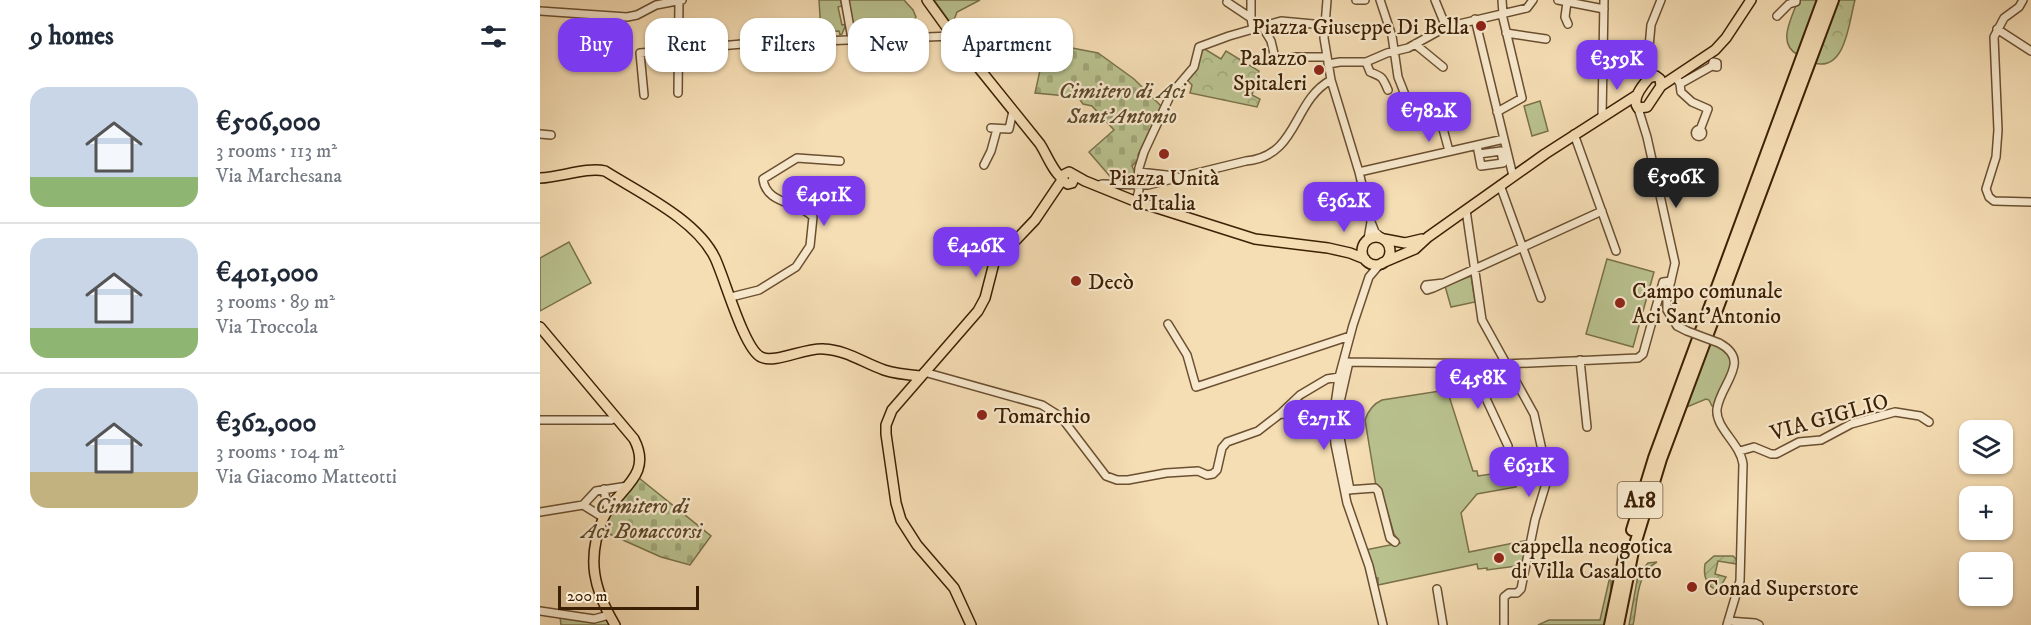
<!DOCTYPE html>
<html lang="en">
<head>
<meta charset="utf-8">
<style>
  body { margin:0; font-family:"IM FELL DW Pica",serif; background:#f6f6f7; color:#1f2937; height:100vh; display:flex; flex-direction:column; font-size:22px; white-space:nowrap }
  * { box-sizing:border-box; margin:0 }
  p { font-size:20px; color:#747a83 }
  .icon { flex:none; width:33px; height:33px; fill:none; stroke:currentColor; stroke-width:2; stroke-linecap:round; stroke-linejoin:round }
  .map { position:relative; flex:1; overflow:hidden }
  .panel { display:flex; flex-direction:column; background:#fff; width:540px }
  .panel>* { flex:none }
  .guide { position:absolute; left:18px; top:18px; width:570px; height:54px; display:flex; gap:12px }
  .tools { position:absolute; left:1419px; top:420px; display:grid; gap:12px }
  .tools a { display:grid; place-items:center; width:54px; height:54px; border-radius:12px; background:#fff; box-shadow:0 2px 4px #0004; font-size:30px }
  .scale { position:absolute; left:18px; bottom:15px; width:141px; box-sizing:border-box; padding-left:6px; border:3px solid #3c2004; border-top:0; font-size:16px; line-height:21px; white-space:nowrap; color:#3c2004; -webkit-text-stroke:4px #f8e9ce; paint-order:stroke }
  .price { position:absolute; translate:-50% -51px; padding:0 14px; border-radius:12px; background:#7c3aed; color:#fff; font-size:20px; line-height:39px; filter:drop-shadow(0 2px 3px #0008) }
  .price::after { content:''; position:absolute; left:50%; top:36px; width:18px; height:14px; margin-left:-9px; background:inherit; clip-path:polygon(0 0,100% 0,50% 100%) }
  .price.selected { background:#222; color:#fff }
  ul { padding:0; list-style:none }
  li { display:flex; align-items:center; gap:18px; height:150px; padding:0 30px }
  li+li { border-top:2px solid #e0e1e3 }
  li span { display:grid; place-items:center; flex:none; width:168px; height:120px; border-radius:18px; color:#555 }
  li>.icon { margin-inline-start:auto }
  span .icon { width:72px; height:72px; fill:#fffc; stroke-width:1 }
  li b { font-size:26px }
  h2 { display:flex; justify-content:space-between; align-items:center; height:72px; padding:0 30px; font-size:26px }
  .tag { padding:0 21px; border-radius:18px; background:#fff; box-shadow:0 2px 4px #0004; font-size:21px; line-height:54px }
  .tag.selected { background:#7c3aed; color:#fff }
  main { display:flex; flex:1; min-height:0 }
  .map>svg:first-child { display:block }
</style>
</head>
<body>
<main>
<section class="panel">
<h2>9 homes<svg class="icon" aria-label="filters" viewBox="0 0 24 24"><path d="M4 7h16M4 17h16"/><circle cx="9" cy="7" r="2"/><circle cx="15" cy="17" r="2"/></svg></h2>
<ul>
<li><span style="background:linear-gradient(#c9d6e8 75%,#8fb573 0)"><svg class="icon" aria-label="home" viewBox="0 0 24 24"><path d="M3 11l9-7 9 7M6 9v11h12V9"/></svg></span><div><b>€506,000</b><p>3 rooms · 113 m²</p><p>Via Marchesana</p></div></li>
<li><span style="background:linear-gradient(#c9d6e8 75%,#8fb573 0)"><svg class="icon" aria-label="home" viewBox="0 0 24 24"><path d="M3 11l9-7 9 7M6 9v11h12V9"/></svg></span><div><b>€401,000</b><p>3 rooms · 89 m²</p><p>Via Troccola</p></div></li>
<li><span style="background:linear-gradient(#c9d6e8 70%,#c2b280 0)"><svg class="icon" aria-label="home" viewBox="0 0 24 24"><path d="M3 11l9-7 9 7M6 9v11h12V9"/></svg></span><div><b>€362,000</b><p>3 rooms · 104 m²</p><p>Via Giacomo Matteotti</p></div></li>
</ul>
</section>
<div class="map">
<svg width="1491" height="625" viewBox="0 0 1491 625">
  <defs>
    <pattern id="forest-crowns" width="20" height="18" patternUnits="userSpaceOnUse" patternTransform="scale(1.5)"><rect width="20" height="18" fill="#b9c28f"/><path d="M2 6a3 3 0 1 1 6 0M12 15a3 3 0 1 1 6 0" fill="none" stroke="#a0a67a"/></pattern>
    <pattern id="cemetery-stones" width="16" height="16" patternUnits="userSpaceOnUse" patternTransform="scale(1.5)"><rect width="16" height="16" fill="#b9c28f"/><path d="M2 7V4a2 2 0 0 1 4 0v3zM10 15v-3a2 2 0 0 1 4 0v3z" fill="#a0a67a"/></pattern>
    <pattern id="garden-furrows" width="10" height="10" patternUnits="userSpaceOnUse" patternTransform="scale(1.5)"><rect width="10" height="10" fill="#b9c28f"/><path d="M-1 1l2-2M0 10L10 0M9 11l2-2" fill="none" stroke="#a0a67a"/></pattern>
  </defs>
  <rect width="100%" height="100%" fill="#f5ddb4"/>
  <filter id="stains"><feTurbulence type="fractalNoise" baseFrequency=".00333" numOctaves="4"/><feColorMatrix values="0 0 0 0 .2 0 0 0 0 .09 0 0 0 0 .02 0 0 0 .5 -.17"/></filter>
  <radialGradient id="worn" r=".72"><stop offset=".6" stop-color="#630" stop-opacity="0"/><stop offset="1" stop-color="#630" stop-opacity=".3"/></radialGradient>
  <path fill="#b9c28f" stroke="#7a714a" stroke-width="1.5" d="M279 0H301L302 6 298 7 302 25 306 24 302 34 300 35 299 31 281 32Z
    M308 0H364L373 10 376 17 363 34H319L314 27Z
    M394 0H440L417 12 412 25Z
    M1258 0H1279L1258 55C1236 43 1252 18 1258 0Z
    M1000 101 1008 131 992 136 984 106Z
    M29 242 51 283 0 311V258Z
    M1067 259 1114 272 1093 347 1046 334Z
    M931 276 935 302 911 307 905 286Z
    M1170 342C1207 357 1187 379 1175 406H1172L1169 400 1166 399 1147 407Z
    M900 391 909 396 933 471H937L938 476 972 471 976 487 937 494 921 513 929 552 989 540 984 565 947 570V568L938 569 937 564 838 585V578H835L825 550 860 543 854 534 841 489 836 486 825 420C828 411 833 404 842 400Z
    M1071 572V598L1065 625H998L1009 620H1060Z
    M20 617 56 621 67 619 70 625H21Z"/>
  <path fill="url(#forest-crowns)" stroke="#7a714a" stroke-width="1.5" d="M1297 0H1315C1309 21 1306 72 1274 63Z
    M663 48 681 59 686 51 719 71 712 95 720 99 717 107 650 93 652 85 647 80 655 70Z"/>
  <path fill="url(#cemetery-stones)" stroke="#7a714a" stroke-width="1.5" d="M506 43 558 53 594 79 621 106 598 155 600 158 592 166 596 175C588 181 584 181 574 181L549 152 574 130 552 106 543 104 538 97 495 93Z
    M99 478 171 536 150 565 121 557 65 532 67 527 65 524 76 505Z"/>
  <path fill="url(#garden-furrows)" stroke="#7a714a" stroke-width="1.5" d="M1174 556H1193L1197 560V564L1178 561 1175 574 1186 577 1178 591C1167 586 1163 576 1165 564Z
    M1117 562C1095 574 1098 603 1093 625H1089L1098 575 1108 563Z"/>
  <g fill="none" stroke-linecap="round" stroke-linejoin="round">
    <g stroke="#6a4f30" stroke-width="10">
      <path id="minor" d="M305 0 312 39
        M711 0V18L713 29
        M787 0 784 38 791 80 819 172 831 222 835 232 842 238
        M816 0H825
        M840 0 852 36 858 77 873 115 898 110 909 151
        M895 0 906 27
        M962 0 963 14
        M1018 0 1064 9
        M1483 0 1479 7 1464 18 1454 37 1458 130 1456 157 1446 189 1449 197 1454 201 1491 202
        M687 2 711 18
        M1027 2 1025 17 1028 24
        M0 11 87 17 97 15 116 5 142 0
        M1237 16 1249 4 1256 2V0
        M935 19 973 176
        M722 26 731 41 736 62 755 57H786
        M1457 29 1491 51
        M966 33 1006 39
        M875 44 903 67
        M826 62 830 72C842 77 842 76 848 90
        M1173 62 1177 63V67L1172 66Z
        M788 64 800 62H826L847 53 868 48 906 27 987 8 993 0
        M1136 77 1140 84 1141 92 1152 102 1168 109 1160 130
        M1106 81 1111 25 1121 0
        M1140 84 1172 66
        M138 93 139 1
        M104 95 100 53 202 44 413 36
        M1098 108 1107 137 1135 263 1127 298V310L1137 326 1147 331
        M898 110 920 105
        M957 112 982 98 962 14
        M1062 118 1064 0
        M451 128 469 129 473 111
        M1155.5 133a3.5 3.5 0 1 1 7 0a3.5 3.5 0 1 1-7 0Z
        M0 134 11 135
        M1034 134 1076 251
        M937 145 941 166 963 163 961 151 939 154
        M444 165 451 151 457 129
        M599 172 635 176
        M819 172 964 139
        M960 185 1001 298
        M558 186 562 184 608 185 706 161C759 156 752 101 791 80
        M596 201 599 190 597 185 599 168 604 152 631 94 654 67 659 47 689 36 741 21 784 25
        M926 210 942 320 994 414 1008 477 995 520 981 589 977 593H969L964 597V625
        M828 239 831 222
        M840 264 829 277 813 325 799 377 793 418 795 444 807 503 829 566 843 625
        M904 283 886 285 885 287 887 290 893 288 1062 211
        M191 297 219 290 256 267 270 246 273 217C259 201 226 205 223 179L257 158 300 161
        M628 324 647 355 656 387 810 336
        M1179 343C1213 361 1180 384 1177 409 1175 428 1200 443 1203 464L1200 581 1187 625
        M1040 360 1047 427
        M803 362 966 364 1098 358 1103 354 1123 282 1131 281
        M809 362 800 402 798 427 810 490
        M930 364 968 446
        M384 372 502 405 521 417 566 476 577 480H588L626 473 658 471 667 475 673 474 677 470 682 448 687 442 718 431 740 414 760 395 787 379 799 377
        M740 414 793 418
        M0 420H71L76 418
        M1200 451 1214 447 1231 454H1236L1259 442 1281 440 1311 424 1355 412 1380 416 1389 422
        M64 489 68 511
        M807 490 835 488 838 491 850 538 855 542
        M43 505 56 491 88 486
        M43 505 64 518
        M0 512 43 505
        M897 589 903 625
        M0 611 54 619 69 615
        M1188 621 1215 623 1219 625"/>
    </g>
    <g stroke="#3c2004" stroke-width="12">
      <path id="major" d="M387 0 413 36 500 144C506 153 513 172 522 178
        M1116 76 1120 79 1121 86 1107 107 1098 108C1091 99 1102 86 1109 78Z
        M1121 86 1175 50 1186 38 1211 0
        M533 175 534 178 532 183 528 184 523 181V175L529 172 545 181 592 200 715 239 788 248 810 253 825 259
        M0 178C21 177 47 167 65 171 100 193 157 220 175 258 185 279 204 349 221 357 235 364 266 347 284 349 306 350 324 363 344 370 356 374 369 375 381 376
        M822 251a14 14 0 1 1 28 0a14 14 0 1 1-28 0Z
        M844 239 865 243 882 239
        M842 263 875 249 888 237 1005 154 1097 95
        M0 327 94 439C114 477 76 489 63 519 46 559 54 590 75 625
        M431 625 414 588 377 545 361 520 356 503 346 434V425L352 410 438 311 445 298 454 263 495 220 522 180"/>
    </g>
    <g stroke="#3c2004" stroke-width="14">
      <path id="highway" d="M1092 530 1114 458 1283 0
        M1070 625 1085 554
        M1078 625 1093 551 1121 459 1293 0"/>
    </g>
    <use href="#minor" stroke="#f8e9ce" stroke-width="7"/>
    <use href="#major" stroke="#f5ddb4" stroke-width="9"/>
    <use href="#highway" stroke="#f5ddb4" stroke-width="10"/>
    <g stroke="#6a4f30" stroke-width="10" stroke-linecap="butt">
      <path id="minor-bridge" d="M1147 331 1179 343"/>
    </g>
    <use href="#minor-bridge" stroke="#f8e9ce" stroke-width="7"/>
  </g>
  <g fill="#8f2418" stroke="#f8e9ce" stroke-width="2">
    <circle cx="941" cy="26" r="6"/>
    <circle cx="779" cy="70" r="6"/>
    <circle cx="624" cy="154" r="6"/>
    <circle cx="536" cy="281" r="6"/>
    <circle cx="1080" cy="303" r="6"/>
    <circle cx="442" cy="415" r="6"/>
    <circle cx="959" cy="558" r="6"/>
    <circle cx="1152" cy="587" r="6"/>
  </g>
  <g text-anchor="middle" stroke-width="4.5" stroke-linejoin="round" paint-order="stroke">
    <rect fill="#f8e9ce" stroke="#745c41" stroke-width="1.5" x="1077.5" y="482" width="45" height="36" rx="4.5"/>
    <g font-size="21" font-weight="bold" fill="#3c2004">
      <text x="1100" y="507">A18</text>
    </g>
    <g font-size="22" fill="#3c2004" stroke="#f8e9ce" text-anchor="start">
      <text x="929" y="34" text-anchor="end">Piazza Giuseppe Di Bella</text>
      <text x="767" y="65" text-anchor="end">Palazzo<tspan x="767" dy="25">Spitaleri</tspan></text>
      <text x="624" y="185" text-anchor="middle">Piazza Unità<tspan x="624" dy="25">d'Italia</tspan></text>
      <text x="548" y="289">Decò</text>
      <text x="1092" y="298">Campo comunale<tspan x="1092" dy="25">Aci Sant'Antonio</tspan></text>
      <text x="454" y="423">Tomarchio</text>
      <text x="971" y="553">cappella neogotica<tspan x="971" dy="25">di Villa Casalotto</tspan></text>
      <text x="1164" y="595">Conad Superstore</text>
    </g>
    <g font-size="22" font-style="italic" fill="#5b4827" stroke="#f8e9ce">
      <text x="582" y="98">Cimitero di Aci<tspan x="582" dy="25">Sant'Antonio</tspan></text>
      <text x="102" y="513">Cimitero di<tspan x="102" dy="25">Aci Bonaccorsi</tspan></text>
    </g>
    <g font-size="22" fill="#3c2004" stroke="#f8e9ce">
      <text transform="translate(1289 416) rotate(-16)" y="8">VIA GIGLIO</text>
    </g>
  </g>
  <rect width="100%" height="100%" filter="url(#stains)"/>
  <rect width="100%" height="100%" fill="url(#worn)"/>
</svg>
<div class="tools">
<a><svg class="icon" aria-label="layers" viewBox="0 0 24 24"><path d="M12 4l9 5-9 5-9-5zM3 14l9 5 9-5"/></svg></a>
<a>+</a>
<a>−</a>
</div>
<div class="scale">200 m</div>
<b class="price" style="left:1077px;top:91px">€359K</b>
<b class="price" style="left:889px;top:143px">€782K</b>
<b class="price selected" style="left:1136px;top:209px">€506K</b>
<b class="price" style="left:284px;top:227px">€401K</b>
<b class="price" style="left:804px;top:233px">€362K</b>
<b class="price" style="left:436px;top:278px">€426K</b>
<b class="price" style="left:938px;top:410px">€458K</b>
<b class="price" style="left:784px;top:451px">€271K</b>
<b class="price" style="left:989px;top:498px">€631K</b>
<div class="guide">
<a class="tag selected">Buy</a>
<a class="tag">Rent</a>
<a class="tag">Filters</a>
<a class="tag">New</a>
<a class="tag">Apartment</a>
</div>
</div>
</main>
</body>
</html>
